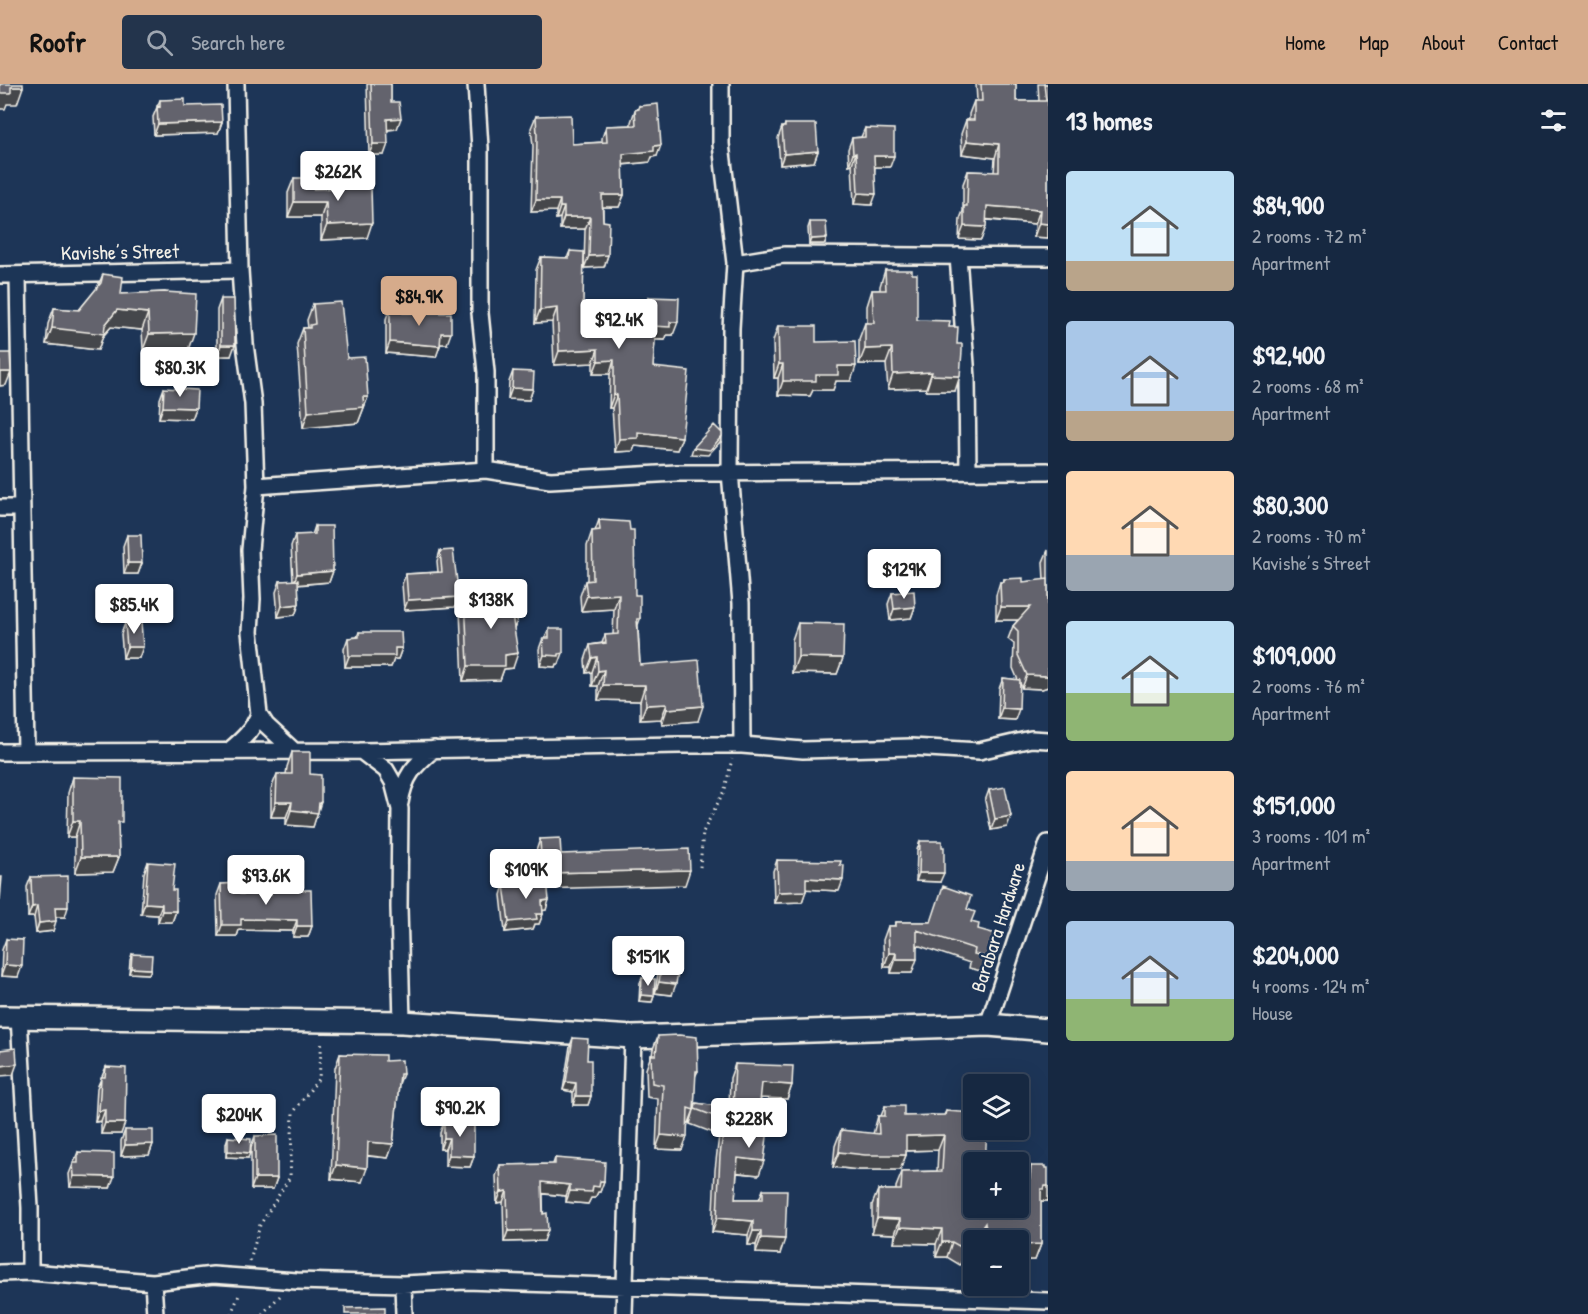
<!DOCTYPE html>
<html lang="en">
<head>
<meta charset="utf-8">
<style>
  body { margin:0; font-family:"Patrick Hand",sans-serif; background:#23344c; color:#f1f3f6; height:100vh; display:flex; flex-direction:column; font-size:22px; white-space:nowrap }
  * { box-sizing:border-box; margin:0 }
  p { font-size:20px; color:#9ea6b1 }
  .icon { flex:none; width:33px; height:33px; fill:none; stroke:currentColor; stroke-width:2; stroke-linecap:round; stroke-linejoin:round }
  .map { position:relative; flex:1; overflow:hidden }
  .drawer { display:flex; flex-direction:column; background:#162841; width:540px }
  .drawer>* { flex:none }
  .fabs { position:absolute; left:963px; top:990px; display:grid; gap:12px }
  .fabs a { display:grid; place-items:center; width:66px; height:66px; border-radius:6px; background:#162841; box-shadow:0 6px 24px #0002,0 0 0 2px #35445a; font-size:30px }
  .price { position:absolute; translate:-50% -51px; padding:0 14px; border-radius:6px; background:#fff; color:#222; font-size:20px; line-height:39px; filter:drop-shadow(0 2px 3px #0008) }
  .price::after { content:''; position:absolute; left:50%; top:36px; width:18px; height:14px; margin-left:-9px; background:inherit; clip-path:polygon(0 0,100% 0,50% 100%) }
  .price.current { background:#d6ab8b; color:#111 }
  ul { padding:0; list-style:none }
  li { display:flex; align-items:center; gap:18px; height:150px; padding:0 18px }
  li span { display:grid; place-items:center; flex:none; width:168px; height:120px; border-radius:6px; color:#555 }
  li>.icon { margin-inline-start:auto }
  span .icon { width:72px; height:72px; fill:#fffc; stroke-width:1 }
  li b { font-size:26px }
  h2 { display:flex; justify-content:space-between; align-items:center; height:72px; padding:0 18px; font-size:26px }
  header { display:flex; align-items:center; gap:36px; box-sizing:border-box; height:84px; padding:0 30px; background:#d6ab8b; color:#111 }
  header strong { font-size:28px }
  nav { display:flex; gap:33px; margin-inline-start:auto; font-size:21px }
  .search { width:420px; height:54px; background:#23344c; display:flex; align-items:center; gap:15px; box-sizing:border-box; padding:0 21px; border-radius:6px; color:#9ea6b1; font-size:22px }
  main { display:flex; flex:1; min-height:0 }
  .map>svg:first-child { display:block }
</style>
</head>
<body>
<header>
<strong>Roofr</strong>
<div class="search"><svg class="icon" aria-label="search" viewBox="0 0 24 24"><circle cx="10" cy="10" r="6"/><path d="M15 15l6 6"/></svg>Search here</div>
<nav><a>Home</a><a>Map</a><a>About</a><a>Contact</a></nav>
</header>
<main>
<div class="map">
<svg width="1048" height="1230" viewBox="0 0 1048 1230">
  <rect width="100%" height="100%" fill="#1d3557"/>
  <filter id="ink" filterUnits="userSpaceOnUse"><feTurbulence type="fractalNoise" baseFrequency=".0167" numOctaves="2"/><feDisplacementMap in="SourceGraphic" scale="12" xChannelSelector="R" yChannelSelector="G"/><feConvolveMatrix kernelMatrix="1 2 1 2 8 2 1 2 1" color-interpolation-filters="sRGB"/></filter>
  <g filter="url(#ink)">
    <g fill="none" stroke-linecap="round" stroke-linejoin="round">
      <g stroke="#f4f1e8" stroke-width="20">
        <path id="street" d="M476 0 480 64V229L486 288V386
          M721 0V60L735 179 731 244 730 388 741 519 742 661
          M958 172 967 294 968 387
          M735 179 784 171 1048 173
          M0 191 240 186
          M18 192 26 667
          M256 402 486 386 550 396 676 389 1048 387
          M0 424H22
          M259 630 266 641 293 666
          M230 666C243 655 253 646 259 630L250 548 252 515 250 466 256 402 253 320 245 260 240 186 236 0
          M361 667 386 686 393 698 400 725 399 823 402 938
          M0 668 361 667 680 661H742L803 666 911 663 979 667 1031 655 1048 656
          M400 719C404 692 414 682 434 665
          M19 933 30 1124V1188
          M988 941 1048 759
          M0 1189 30 1188 153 1198 213 1191 297 1197 403 1200 466 1197 1048 1217
          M153 1198 155 1230
          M403 1200 404 1230
          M624 1230 633 953"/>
      </g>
      <g stroke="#f4f1e8" stroke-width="26">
        <path id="secondary" d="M0 933 402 938 633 953 988 941 1048 946"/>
      </g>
      <path stroke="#f4f1e8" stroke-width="3" stroke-dasharray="1.5 4.5" stroke-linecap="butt" d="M700 783 703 748 725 705 732 675
        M250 1177 260 1141 290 1093 293 1029 319 994 322 956
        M231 1230 240 1209
        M262 1230 280 1212"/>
      <use href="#street" stroke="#1d3557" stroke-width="15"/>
      <use href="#secondary" stroke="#1d3557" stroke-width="21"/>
    </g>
    <path fill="#55565e" stroke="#f4f1e8" stroke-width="1.5" d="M367 0H391V18L397 45 388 46 384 71H369Z
      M976 0H1016V17H1039L1038 0H1048V154L1034 153 1035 140 987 136 981 156 959 155 960 135 963 127V100L968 87 994 88 995 74 962 70 961 50 966 36H969V30L974 17H977Z
      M160 16 185 22 222 38 218 49 154 51 153 33Z
      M639 22 657 72 652 73 650 78 623 81 624 111 619 123H603V137L608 171 604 183 584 184 585 145H560V134L556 135V127L531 128 533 62 531 44 536 32 572 60 602 58V54L606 42 631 41V38L635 26H637Z
      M785 40 818 67 814 78 780 81 778 54 782 43H784Z
      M865 44 890 83H875L872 121 854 120 852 80 849 81 848 65 852 54 861 53Z
      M294 94 313 105 367 154 321 156V133H288V109Z
      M810 138 827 154 825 160H809L808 144Z
      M570 167 583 221 595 237 644 236V227L649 213 673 251H667L665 256H655L653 283 682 353 677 366 635 362 633 367 615 368 612 324H609L610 290H593V279L554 281 552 238 535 239 536 186 541 173 567 174Z
      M885 186 917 236 949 243 955 307H926V304L888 305 886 280H859V255L865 239H867V222L872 206H880V202Z
      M103 190 121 210 165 208 188 266H143L142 246 111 243 103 252 98 266 46 260 48 240 54 224 79 226 97 204Z
      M221 215 231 272H217V226Z
      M313 220 347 274 368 313 358 339 303 344 297 260 303 244H308L307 236Z
      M390 224 403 229 447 260H440L436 273 386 269V235Z
      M778 242 816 258 851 297H836L833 306H813L810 312 778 311V294H774L773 257Z
      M513 287 533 305 529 316 508 315 509 298Z
      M164 304 196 324 192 335 159 334 160 315Z
      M599 436 635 511 640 535 638 541 640 581 698 637 662 640 661 635 640 636V617L598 616V602H592V588L586 589 585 576 590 561 602 559 605 551H613L614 525 581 527 580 512 585 497 587 496V462L592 447H595Z
      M315 442 333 487 329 498 298 501 299 520 295 531 278 533 276 508 280 497H293L291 462 295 451H312Z
      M127 451 142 479 138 490H124L123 462Z
      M1048 466V603L1042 605 1022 604 1020 599 1015 636 998 635 999 605 1003 594 1018 596 1013 584 1014 560 1008 555 1013 542 1018 536H996V511L1000 498H1003L1004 495 1023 498 1044 496 1043 478Z
      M440 467 459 513 455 523 404 526 402 500 406 490 438 488 437 477Z
      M892 509 915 523 911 534 890 536 888 520Z
      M465 513 519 531 514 545 513 584 504 585 500 596 463 597 460 527Z
      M125 539 139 574H123L121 550Z
      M798 539 843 574 837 590 792 589V556Z
      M549 545 559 580H556L555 583 540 582 539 565 543 554H545Z
      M359 548 402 564 398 575H394L391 583H345L344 565 348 554 357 553Z
      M292 668 310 690 318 726 313 743 286 741V733H271V705L277 690H286L287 683Z
      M73 693 118 747 119 773 113 788 75 789V753H67L68 709Z
      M989 706 1007 743 991 746 985 717Z
      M540 755 561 770 685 801 548 804 546 826 542 827 543 830 539 840H535L533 845 505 848 501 811 504 801 536 797 535 770Z
      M920 757 940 798 916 797 917 766Z
      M777 776 839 807 806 805 802 818 774 819 773 787Z
      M148 778 172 806 176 827 172 838H158V831L141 830 144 789Z
      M31 793 65 833H56L53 847 36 849 34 833H28L27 803Z
      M221 800 240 810 269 811 271 806 312 842 308 853H293V847L239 846 237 852H218L217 811Z
      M967 825 972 838 978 845 990 874 985 888 969 884 970 879 917 861 912 889H891V883H884L883 856 888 842H894L896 838H930Z
      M6 855 18 893 1 892 2 866Z
      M132 870 151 885 149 890 129 889 130 876Z
      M662 878 672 911 655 909 658 889Z
      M642 894 654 912 652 918 639 917 640 899Z
      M658 952 698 987 695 993 694 1026 689 1039H688L682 1066 656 1065 658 1015 647 1013 646 985 651 971H652L653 965Z
      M573 954 587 976 591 1012 588 1021H573V1008L563 1006 570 962Z
      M340 970 385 977 403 990 399 1000 393 1060 388 1074 367 1072 362 1098 331 1095 335 984Z
      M735 980 792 1001 787 1015 761 1014 759 1028V1091L737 1089 735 1115H759L763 1106 780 1170 756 1169V1161H748V1151L712 1148 715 1086 719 1051 690 1040 696 1019 729 1024 730 994Z
      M106 983 121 1050H101V1037L95 1038 97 1004Z
      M885 1022 904 1032 944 1031 946 1027 974 1124 1026 1094 1031 1082 1048 1117H1041V1160L1035 1176H1018V1156H980L979 1155 978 1156H974V1163L960 1181 947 1173H936V1160L894 1159 895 1150 872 1149V1121L878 1106H896V1103L902 1088 937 1087 938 1066 906 1067V1071L900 1086H859L833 1083 835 1062 841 1046 873 1050 878 1032H881Z
      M444 1038 474 1072 470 1083 445 1082V1065H440V1049Z
      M125 1046 153 1060 149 1071 121 1072V1057Z
      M255 1052 277 1094 273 1105H251V1063Z
      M228 1053 248 1074 226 1073V1059Z
      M78 1068 110 1104 70 1103 69 1090Z
      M555 1074 604 1097 600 1108H598L595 1114H591L588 1120 566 1118V1112L543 1110 544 1157 504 1158 503 1118 497 1119 496 1092 500 1081 553 1080Z"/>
    <path fill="#45464c" stroke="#f4f1e8" stroke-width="1.5" d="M11 3H23L17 20H7L5 25H0V9Z
      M401 34 397 45 383 46 387 35Z
      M222 38 218 49 154 51 158 40Z
      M967 57 999 60 995 74 962 70Z
      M373 60H388L384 71H369Z
      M661 61 657 72 652 73 650 78 619 81 623 70 654 62Z
      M818 67 814 78 780 81 784 70Z
      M856 69 852 80 849 81 853 70Z
      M874 72H894L890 83H870Z
      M858 109 876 110 872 121 854 120Z
      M602 111H624L619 123H598Z
      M536 116H560L556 127 531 128Z
      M294 118H326L321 133H288Z
      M987 122 1040 126 1035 140 982 135Z
      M560 123H564L560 134 556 135Z
      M564 133H590L585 145H560Z
      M372 139 367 154 321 156 327 141Z
      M1039 139 1048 140V154L1034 153Z
      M964 142 986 143 981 156 959 155Z
      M827 154 825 160H809L811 155Z
      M608 171 604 183 584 184 589 172Z
      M557 224 552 238 535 239 540 226Z
      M117 226 148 229 142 246 111 243 103 252 98 266 46 260 52 244 105 241Z
      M670 238H678L673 251H667L665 256 647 255 652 242Z
      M194 249 188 266H143L149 250Z
      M441 249H451L447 260H437Z
      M390 258 440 262 436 273 386 269Z
      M221 261H235L231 272H217Z
      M892 264 886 280H859L865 265Z
      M598 265 593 279 554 281 559 267Z
      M614 276 610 290H593L598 277Z
      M779 280H783L778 294H774Z
      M838 282H856L851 297H836L833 306H813L810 312 778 311 783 297 816 291Z
      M0 288H11L6 301 0 302Z
      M932 288 926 304 888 305 893 290Z
      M931 291 960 292 955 307H926Z
      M512 304 533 305 529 316 508 315Z
      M614 310 617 311 612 324H609Z
      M363 313H368L358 339 303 344 308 328Z
      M163 323 196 324 192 335 159 334Z
      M638 348 682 353 677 366 635 362 633 367 615 368 619 355Z
      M722 352 720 358 708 371 691 370 693 364Z
      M128 479H142L138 490H124Z
      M333 487 329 498 293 501 297 490Z
      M619 510 614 525 581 527 587 512Z
      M459 513 455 523 404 526 408 516Z
      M299 520 295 531 278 533 282 522Z
      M915 523 911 534 890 536 894 525Z
      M1001 523H1030L1025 536H996Z
      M512 531H519L514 545Z
      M127 563H143L139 574H123Z
      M395 564H402L398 575H394L391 583H345L349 572Z
      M518 569 513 584 504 585 500 596 463 597 468 582 505 571Z
      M563 569 559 580H556L555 583 540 582 544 571Z
      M597 573 592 588 586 589 592 574Z
      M798 573 843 574 837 590 792 589Z
      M604 586 598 602H592L598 587Z
      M1027 591 1048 592V603L1042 605 1022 604Z
      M603 601H645L640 617 598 616Z
      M667 620 661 635 640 636 646 621Z
      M703 622 698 637 662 640 667 625Z
      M1002 624 1019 625 1015 636 998 635Z
      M276 718H292L286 733H271Z
      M321 718 313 743 286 741 291 726Z
      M1011 732 1007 743 991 746 995 735Z
      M73 737H80L75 753H67Z
      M81 773H119L113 788 75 789Z
      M690 786 685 801 537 805 542 789Z
      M919 789H944L940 798 916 797Z
      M806 794 843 796 839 807 802 805Z
      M806 807 802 818 774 819 778 808Z
      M549 816 546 826 538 827 542 817Z
      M145 819 162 820 158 831 141 830Z
      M37 822 34 833H28L32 823Z
      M55 823H68L65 833H51Z
      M162 827H176L172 838H158Z
      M536 830H543L539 840H535L533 845 505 848 509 838Z
      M241 835 297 836 293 847 239 846 237 852H218L222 841Z
      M56 837 53 847 36 849 39 839Z
      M297 842H312L308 853H293Z
      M889 869H896L891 883H884Z
      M896 875H917L912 889H891Z
      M5 881 22 882 18 893 1 892Z
      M131 884 151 885 149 890 129 889Z
      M659 898 676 900 672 911 655 909Z
      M641 911 654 912 652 918 639 917Z
      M17 980 13 991 0 992V982Z
      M566 998 576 999 573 1008 563 1006Z
      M762 999 792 1001 787 1015 757 1014Z
      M576 1012H591L588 1021H573Z
      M105 1026 101 1037 95 1038 99 1027Z
      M105 1039H125L121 1050H101Z
      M661 1051 687 1053 682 1066 656 1065Z
      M944 1051 938 1066 900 1067 906 1052Z
      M444 1054H449L445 1065H440Z
      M368 1058 393 1060 388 1074 363 1071Z
      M153 1060 149 1071 121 1072 125 1061Z
      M228 1067 250 1069 248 1074 226 1073Z
      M839 1068 906 1071 900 1086H859L833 1083Z
      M449 1071 474 1072 470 1083 445 1082Z
      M738 1074 764 1077 759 1091 733 1088Z
      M336 1081 367 1084 362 1098 331 1095Z
      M74 1092 114 1093 110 1104 70 1103Z
      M255 1094H277L273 1105H251Z
      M600 1097H604L600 1108H598L595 1114H591L588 1120 566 1118 570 1107 593 1102Z
      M542 1098 570 1101 566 1112 538 1109Z
      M1045 1102H1048V1117H1040L1041 1105Z
      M507 1107 503 1118 497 1119 501 1108Z
      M717 1134 753 1137 748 1151 712 1148Z
      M877 1134 900 1135 895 1150 872 1149Z
      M985 1139 979 1155 978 1156H974V1163L960 1181 966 1166Z
      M900 1143 942 1145 936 1160 894 1159Z
      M548 1146 544 1157 504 1158 508 1147Z
      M753 1147H761L756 1161H748Z
      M761 1154 785 1155 780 1170 756 1169Z
      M942 1158H952L947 1173H936Z
      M1041 1160 1035 1176H1018V1161Z"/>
    <path fill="#63646d" stroke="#f4f1e8" stroke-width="1.5" d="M0 0H23V3H11V9H0Z
      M371 0H391V18H399L401 34 387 35 388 60H373Z
      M981 0H1016V17H1046L1044 0H1048V140L1039 139 1040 126 987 122 986 143 964 142V122H967L968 87 999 88V60L967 57 966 36H974V17H982Z
      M185 15V22L221 21 222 38 158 40 157 22 160 23V16Z
      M658 20 661 61 654 62V67L623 70 624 111H602L603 137 609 138 608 171 589 172 590 133H564V123H560V116H536L537 51 536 32 571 31 572 60 607 58 606 42 636 41 635 26 639 25V22Z
      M785 40H816L818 67 784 70 782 43H785Z
      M865 44 894 45V72H874L876 110 858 109 856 69 853 70 852 54 865 53Z
      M294 94H313V105L371 103 372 139 327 141 326 118H294Z
      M810 138H826L827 154 811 155Z
      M570 167 584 168 583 221H596L595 237 649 236V213L679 214 678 238H670V243L652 242 655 255 653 283 689 287 682 353 638 348V354L619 355 617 311 614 310V276L598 277V265L559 267 557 224 540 226 541 173 569 174Z
      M885 186H912V190H917V236L950 237 949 243H958L957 260H962V267L960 292 931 291 932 288 893 290 892 264 865 265V239H874L872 206H886Z
      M103 190 123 193 121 210 165 208 196 210 194 249 149 250 148 229 117 226 105 241 104 250 52 244 54 224 79 226 101 199Z
      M221 215H234L235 261H221Z
      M341 218 347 274 365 273 368 313H363L364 323 308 328 303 244H310V241L315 240 313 220Z
      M390 224H403V229H451V249H441L440 262 390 258Z
      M778 242H816V258L855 257 856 282H838V291H816V297H783V280H779Z
      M0 269H10L11 288H0Z
      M513 287 534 288 533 305 512 304Z
      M164 304 197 306 196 324 163 323Z
      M714 341 722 349V352L710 366 693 364Z
      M599 436 629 438 630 446H634L635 511H640V535H637L640 581 699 576 703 622 667 625V620L646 621 645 601H603L604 586 598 587 597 573 592 574 590 561 606 559 605 551 618 550 619 510 587 512 585 497 593 496 592 447 600 446Z
      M315 442H332L333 487 297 490 295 451 315 450Z
      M127 451H141L142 479H128Z
      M453 466 459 513 408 516 406 490 442 488 440 467Z
      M1023 494V498L1048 495V592H1047L1027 591 1018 571V547L1013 542 1030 523H1001L1000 498H1004V495Z
      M298 496 299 520 282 522 280 497Z
      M914 507 915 523 894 525 892 509Z
      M519 512V531H512L518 569 505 571V582H468L465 513Z
      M141 538 143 563H127L125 539Z
      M798 539 844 540 843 574 798 573Z
      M549 545H563V569L559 570V572L544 571 543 554H549Z
      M359 548H401L402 564H395V572H349L348 554 359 553Z
      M1003 594 1020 596 1019 625 1002 624Z
      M292 668H310V690L321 691V718L319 719 318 729 291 726 292 718H276L277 690H292Z
      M73 693 122 694V738H118L119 773H81L80 737H73Z
      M1005 703 1011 732 995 735 989 706Z
      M560 754 561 770 689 765 690 786 542 789 540 755Z
      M920 757H942V763H944V789H919Z
      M777 776 841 777 840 781H844L843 796 806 794V807L778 808Z
      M148 778 175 780 172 806H176V827H162V820L145 819Z
      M68 792V823H55L56 837 39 839 37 822 32 823 31 793Z
      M0 793H2L0 817Z
      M547 796 549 816 542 817 543 830H536L537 835 509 838 504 801Z
      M240 799V810L271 811V806H311L312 842H297V836L241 835V841H222L221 800Z
      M943 802 971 812 967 825 975 828 971 838 979 840 978 845 996 850 990 874 974 870 975 865 917 846V875H896V869H889L888 842H896V838H931Z
      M6 855 23 856 22 882 5 881Z
      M132 870 152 871 151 885 131 884Z
      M662 878 679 881 676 900 659 898Z
      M642 894 655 895 654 912 641 911Z
      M679 951 697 953 698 987H696L694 1026 688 1024 687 1053 661 1051 663 1001 652 999 651 971H656L658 952Z
      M573 954 588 955 587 976H591V1012H576V999L566 998Z
      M16 964 17 980 0 982V966Z
      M340 970 385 971V977L402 976 403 990H400L393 1060 368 1058 367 1084 336 1081Z
      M735 980 793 982 792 1001 762 999 759 1028 770 1029 764 1077 738 1074 735 1115H763V1106H787L785 1155 761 1154V1147H753V1137L717 1134 720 1071 725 1036 695 1025 696 1019 733 1024Z
      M106 983 126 984 125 1039H105V1026L99 1027 101 993H105Z
      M885 1022H904V1032L945 1031 946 1027 974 1029V1046H987L985 1078H974V1124H1018V1094H1030L1031 1082H1045V1084H1048V1102H1045L1044 1105H1041V1160L1018 1161V1156H988L985 1139 966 1166 952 1158H942V1145L900 1143V1135L877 1134 878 1106H901L902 1088 942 1087 944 1051 906 1052V1071H865L839 1068 841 1046 879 1050 878 1032H885Z
      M444 1038H474V1072L449 1071V1054H444Z
      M125 1046H153V1060L125 1061Z
      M277 1051V1094H255V1052Z
      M228 1053 251 1055 250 1069 228 1067Z
      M78 1068 114 1069V1093L74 1092 73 1079H78Z
      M555 1074 605 1078 604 1097H600L599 1103 593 1102 592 1108 570 1107V1101L542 1098 543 1130 547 1129 548 1146 508 1147 507 1107 501 1108 500 1081 555 1080Z
      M385 1223V1230H345V1224Z"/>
  </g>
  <g text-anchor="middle" stroke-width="5" stroke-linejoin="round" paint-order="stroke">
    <g font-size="20" fill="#f4f1e8" stroke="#1d3557">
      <text transform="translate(120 168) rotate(-1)" y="7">Kavishe’s Street</text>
      <text transform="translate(998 843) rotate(-72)" y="7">Barabara Hardware</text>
    </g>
  </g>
</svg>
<div class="fabs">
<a><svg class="icon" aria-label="layers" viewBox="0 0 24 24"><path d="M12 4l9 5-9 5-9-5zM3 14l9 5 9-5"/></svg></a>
<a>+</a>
<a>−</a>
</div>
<b class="price" style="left:338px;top:118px">$262K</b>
<b class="price current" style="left:419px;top:243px">$84.9K</b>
<b class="price" style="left:619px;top:266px">$92.4K</b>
<b class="price" style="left:180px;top:314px">$80.3K</b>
<b class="price" style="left:904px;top:516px">$129K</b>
<b class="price" style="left:491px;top:546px">$138K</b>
<b class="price" style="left:134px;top:551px">$85.4K</b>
<b class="price" style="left:526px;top:816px">$109K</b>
<b class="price" style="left:266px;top:822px">$93.6K</b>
<b class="price" style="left:648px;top:903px">$151K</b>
<b class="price" style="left:460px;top:1054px">$90.2K</b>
<b class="price" style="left:239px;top:1061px">$204K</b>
<b class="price" style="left:749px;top:1065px">$228K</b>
</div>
<section class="drawer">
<h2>13 homes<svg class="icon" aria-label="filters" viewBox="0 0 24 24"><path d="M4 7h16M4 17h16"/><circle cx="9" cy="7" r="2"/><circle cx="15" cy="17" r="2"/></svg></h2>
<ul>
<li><span style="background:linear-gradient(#bfe0f5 75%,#b9a48a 0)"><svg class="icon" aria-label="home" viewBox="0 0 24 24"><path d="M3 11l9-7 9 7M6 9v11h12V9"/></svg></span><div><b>$84,900</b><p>2 rooms · 72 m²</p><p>Apartment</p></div></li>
<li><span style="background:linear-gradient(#a9c7e8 75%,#b9a48a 0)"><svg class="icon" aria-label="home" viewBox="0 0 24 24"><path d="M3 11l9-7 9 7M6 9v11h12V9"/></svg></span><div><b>$92,400</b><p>2 rooms · 68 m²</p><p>Apartment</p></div></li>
<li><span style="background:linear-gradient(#ffd9b3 70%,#9aa5b1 0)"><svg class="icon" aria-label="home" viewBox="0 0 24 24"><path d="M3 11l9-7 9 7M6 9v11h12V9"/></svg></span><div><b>$80,300</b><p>2 rooms · 70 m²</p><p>Kavishe’s Street</p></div></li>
<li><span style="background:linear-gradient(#bfe0f5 60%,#8fb573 0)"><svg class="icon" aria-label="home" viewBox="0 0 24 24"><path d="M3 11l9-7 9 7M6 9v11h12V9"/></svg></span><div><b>$109,000</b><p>2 rooms · 76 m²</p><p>Apartment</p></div></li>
<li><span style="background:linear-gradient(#ffd9b3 75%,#9aa5b1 0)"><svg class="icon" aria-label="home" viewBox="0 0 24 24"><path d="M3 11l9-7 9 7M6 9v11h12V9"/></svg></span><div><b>$151,000</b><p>3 rooms · 101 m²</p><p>Apartment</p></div></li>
<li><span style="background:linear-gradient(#a9c7e8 65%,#8fb573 0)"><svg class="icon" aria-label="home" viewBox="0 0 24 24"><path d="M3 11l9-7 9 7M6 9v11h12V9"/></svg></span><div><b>$204,000</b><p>4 rooms · 124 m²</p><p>House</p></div></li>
</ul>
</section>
</main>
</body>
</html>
